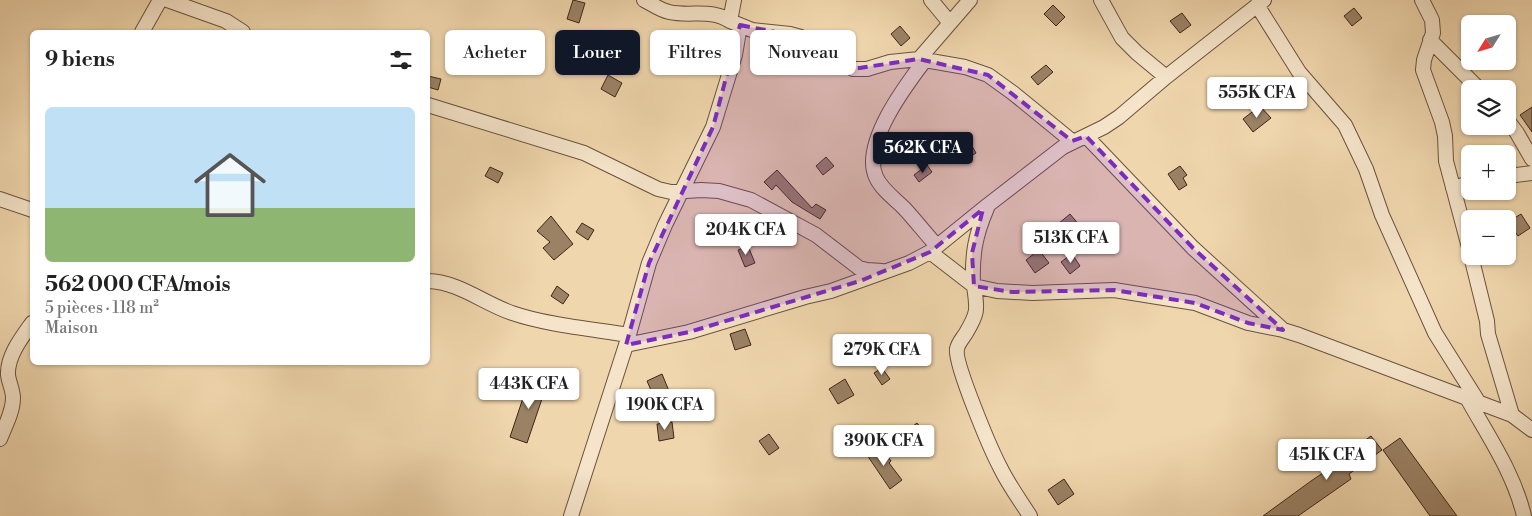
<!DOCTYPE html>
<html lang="fr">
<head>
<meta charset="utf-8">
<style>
  body { margin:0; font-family:"Libre Bodoni",serif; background:#f2f2f2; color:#222; height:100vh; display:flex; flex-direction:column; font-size:19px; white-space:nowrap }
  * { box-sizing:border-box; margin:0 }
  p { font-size:16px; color:#767676 }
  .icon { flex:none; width:28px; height:28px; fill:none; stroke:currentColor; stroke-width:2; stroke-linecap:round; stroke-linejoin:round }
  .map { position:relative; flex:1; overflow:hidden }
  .details { position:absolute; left:30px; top:30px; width:400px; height:335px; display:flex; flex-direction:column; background:#fff; border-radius:8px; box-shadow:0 1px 4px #0004 }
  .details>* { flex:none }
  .hud { position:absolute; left:445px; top:30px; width:475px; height:45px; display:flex; gap:10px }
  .needle { width:32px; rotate:233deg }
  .tools { position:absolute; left:1461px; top:15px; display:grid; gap:10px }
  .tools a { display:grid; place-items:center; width:55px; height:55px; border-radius:8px; background:#fff; box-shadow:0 1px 4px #0004; font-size:25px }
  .price { position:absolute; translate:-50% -42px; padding:0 11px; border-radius:5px; background:#fff; color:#222; font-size:16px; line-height:32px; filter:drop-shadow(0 1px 2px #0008) }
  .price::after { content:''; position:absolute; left:50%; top:30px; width:15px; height:11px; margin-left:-8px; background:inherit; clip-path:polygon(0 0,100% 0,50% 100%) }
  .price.on { background:#111827; color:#fff }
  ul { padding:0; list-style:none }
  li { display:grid; align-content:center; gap:10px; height:265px; padding:0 15px }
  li+li { border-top:1px solid #e0e0e0 }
  li span { display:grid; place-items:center; height:155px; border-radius:8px; color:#555 }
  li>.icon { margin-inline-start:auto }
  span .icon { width:90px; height:90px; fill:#fffc; stroke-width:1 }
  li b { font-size:21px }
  h2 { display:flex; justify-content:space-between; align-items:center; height:60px; padding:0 15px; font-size:21px }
  .tag { padding:0 18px; border-radius:8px; background:#fff; box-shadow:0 1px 4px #0004; font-size:18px; line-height:45px }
  .tag.on { background:#111827; color:#fff }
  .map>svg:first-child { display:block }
</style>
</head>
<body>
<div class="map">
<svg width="1532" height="516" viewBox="0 0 1532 516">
  <rect width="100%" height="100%" fill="#f0d6ad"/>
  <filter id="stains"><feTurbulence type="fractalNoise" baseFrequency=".004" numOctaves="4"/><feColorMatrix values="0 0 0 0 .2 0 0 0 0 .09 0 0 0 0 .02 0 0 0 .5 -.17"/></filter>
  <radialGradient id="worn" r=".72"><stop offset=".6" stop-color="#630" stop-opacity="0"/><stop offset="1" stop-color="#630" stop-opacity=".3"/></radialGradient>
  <path fill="#9b8265" stroke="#3e2618" d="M573 0 585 3 579 23 567 19Z
    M1053 5 1065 17 1056 26 1044 14Z
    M1354 8 1362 18 1352 26 1344 16Z
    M1182 13 1191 25 1180 33 1170 21Z
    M900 26 910 38 901 46 891 34Z
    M1046 65 1053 72 1038 85 1031 77Z
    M608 75 622 83 615 97 601 89Z
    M428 76 441 79 438 90 428 87Z
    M1260 106 1271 118 1253 132 1243 119Z
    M1532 107V132L1520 115Z
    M969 141 976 153 963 161 956 148Z
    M890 145 896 152 882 164 883 151Z
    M826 157 834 166 823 175 816 166Z
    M927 165 932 172 919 182 914 175Z
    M1180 166 1187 175 1183 178 1187 185 1179 190 1168 174Z
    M490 167 503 173 498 183 485 176Z
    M777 170 812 208 816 204 826 210 820 219 792 202 776 185 772 190 764 182Z
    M1070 214 1080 226 1067 236 1058 224Z
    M1521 214 1530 228 1518 236 1508 222Z
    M551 216 573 244 554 260 543 248 550 242 537 231Z
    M582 223 594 230 588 240 576 232Z
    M748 246 755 263 745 267 738 250Z
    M1039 250 1049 263 1035 273 1026 260Z
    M1072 254 1080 266 1070 274 1061 262Z
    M557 286 569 295 563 304 551 296Z
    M745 329 751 345 735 350 730 334Z
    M882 368 890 379 882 385 874 373Z
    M662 374 669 391 654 397 647 381Z
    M530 377 547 384 527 443 510 437Z
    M845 379 854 395 838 404 829 389Z
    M672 422 674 438 659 441 657 424Z
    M917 423 925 433 918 439 909 429Z
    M769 434 779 448 769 455 759 441Z
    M1371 436 1382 450 1349 474 1351 479 1298 516H1263L1311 481 1347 457 1345 455Z
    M1400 438 1457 516H1430L1383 450Z
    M880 446 891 461 889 463 902 480 890 489 867 455Z
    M1064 479 1074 494 1058 505 1048 490Z"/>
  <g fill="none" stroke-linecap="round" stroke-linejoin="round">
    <g stroke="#6a523d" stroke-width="16">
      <path id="minor" d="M167 0 226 21 243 32
        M644 0C652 4 660 10 669 12 691 17 710 8 730 21
        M734 0 730 21 752 30 790 34 801 37 853 69H867L890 62 919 59 965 67 988 75 1013 93 1073 142
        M931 0 950 23
        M1101 0 1122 38 1137 53 1166 77
        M1264 0 1166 77 1119 117 1104 127 1063 147 988 205 930 252 974 286 997 291 1032 293 1114 290 1195 303 1248 323 1283 330 1299 335 1512 415
        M1422 0 1432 20 1433 33 1424 60 1423 70 1442 122 1445 136 1446 161 1470 251
        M1257 5 1299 72 1345 125 1366 169 1382 215 1435 333 1479 403
        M740 25 735 55 713 127 665 225 649 263 626 345 689 332 805 297 831 291 909 263 930 252
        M142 32 160 0
        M1430 40 1479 89
        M919 59 970 0
        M925 60C906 85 861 144 876 177 881 189 895 199 904 208 916 221 926 234 937 246
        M428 105 584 153 658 189 671 192 701 190 719 191 751 200 816 235 859 268 867 270 882 271
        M1508 121 1517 133 1532 159
        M1086 136 1193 248 1281 328
        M1508 176 1532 173
        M1453 188 1470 183
        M0 199 32 210
        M1471 256 1487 321 1488 334 1512 415 1532 430
        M428 281C459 282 483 303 512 313 547 325 592 329 629 335
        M973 285C972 254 975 236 987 208
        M974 286C977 309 979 311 966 333 963 338 958 343 957 349 954 363 991 450 1000 467 1008 484 1020 500 1030 516
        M1467 398C1488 436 1514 473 1524 516
        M0 439C5 426 13 412 13 398 13 390 9 383 8 375 7 356 22 337 32 323
        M571 516 626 345"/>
    </g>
    <use href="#minor" stroke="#f5e4ca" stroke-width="14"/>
  </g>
  <path fill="#7b2cbf" fill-opacity="0.2" stroke="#7b2cbf" stroke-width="4" stroke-dasharray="10 6" stroke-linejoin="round" d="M740 25 801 37 853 69 919 59 988 75 1072 141 1086 136 1193 248 1283 330 1248 323 1195 303 1114 290 1012 292 974 286 972 253 983 209 930 252 860 281 689 332 626 345 649 263 713 127Z"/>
  <rect width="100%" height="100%" filter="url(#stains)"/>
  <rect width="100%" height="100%" fill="url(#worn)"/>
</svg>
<div class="tools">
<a><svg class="needle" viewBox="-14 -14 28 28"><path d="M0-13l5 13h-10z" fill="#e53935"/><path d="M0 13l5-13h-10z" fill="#767676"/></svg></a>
<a><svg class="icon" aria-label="layers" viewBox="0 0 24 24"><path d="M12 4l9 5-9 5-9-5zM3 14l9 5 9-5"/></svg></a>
<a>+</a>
<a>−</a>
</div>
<b class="price" style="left:1257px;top:119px">555K CFA</b>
<b class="price on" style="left:923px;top:174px">562K CFA</b>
<b class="price" style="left:746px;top:256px">204K CFA</b>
<b class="price" style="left:1071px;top:264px">513K CFA</b>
<b class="price" style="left:882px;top:376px">279K CFA</b>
<b class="price" style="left:529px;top:410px">443K CFA</b>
<b class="price" style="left:665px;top:431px">190K CFA</b>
<b class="price" style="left:884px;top:467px">390K CFA</b>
<b class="price" style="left:1327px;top:481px">451K CFA</b>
<div class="hud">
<a class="tag">Acheter</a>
<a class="tag on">Louer</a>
<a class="tag">Filtres</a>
<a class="tag">Nouveau</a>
</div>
<section class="details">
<h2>9 biens<svg class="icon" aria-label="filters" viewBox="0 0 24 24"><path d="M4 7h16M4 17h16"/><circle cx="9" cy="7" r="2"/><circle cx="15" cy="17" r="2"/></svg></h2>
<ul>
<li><span style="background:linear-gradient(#bfe0f5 65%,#8fb573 0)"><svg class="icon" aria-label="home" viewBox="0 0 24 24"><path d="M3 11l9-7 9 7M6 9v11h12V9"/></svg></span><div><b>562 000 CFA/mois</b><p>5 pièces · 118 m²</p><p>Maison</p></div></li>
</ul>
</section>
</div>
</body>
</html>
